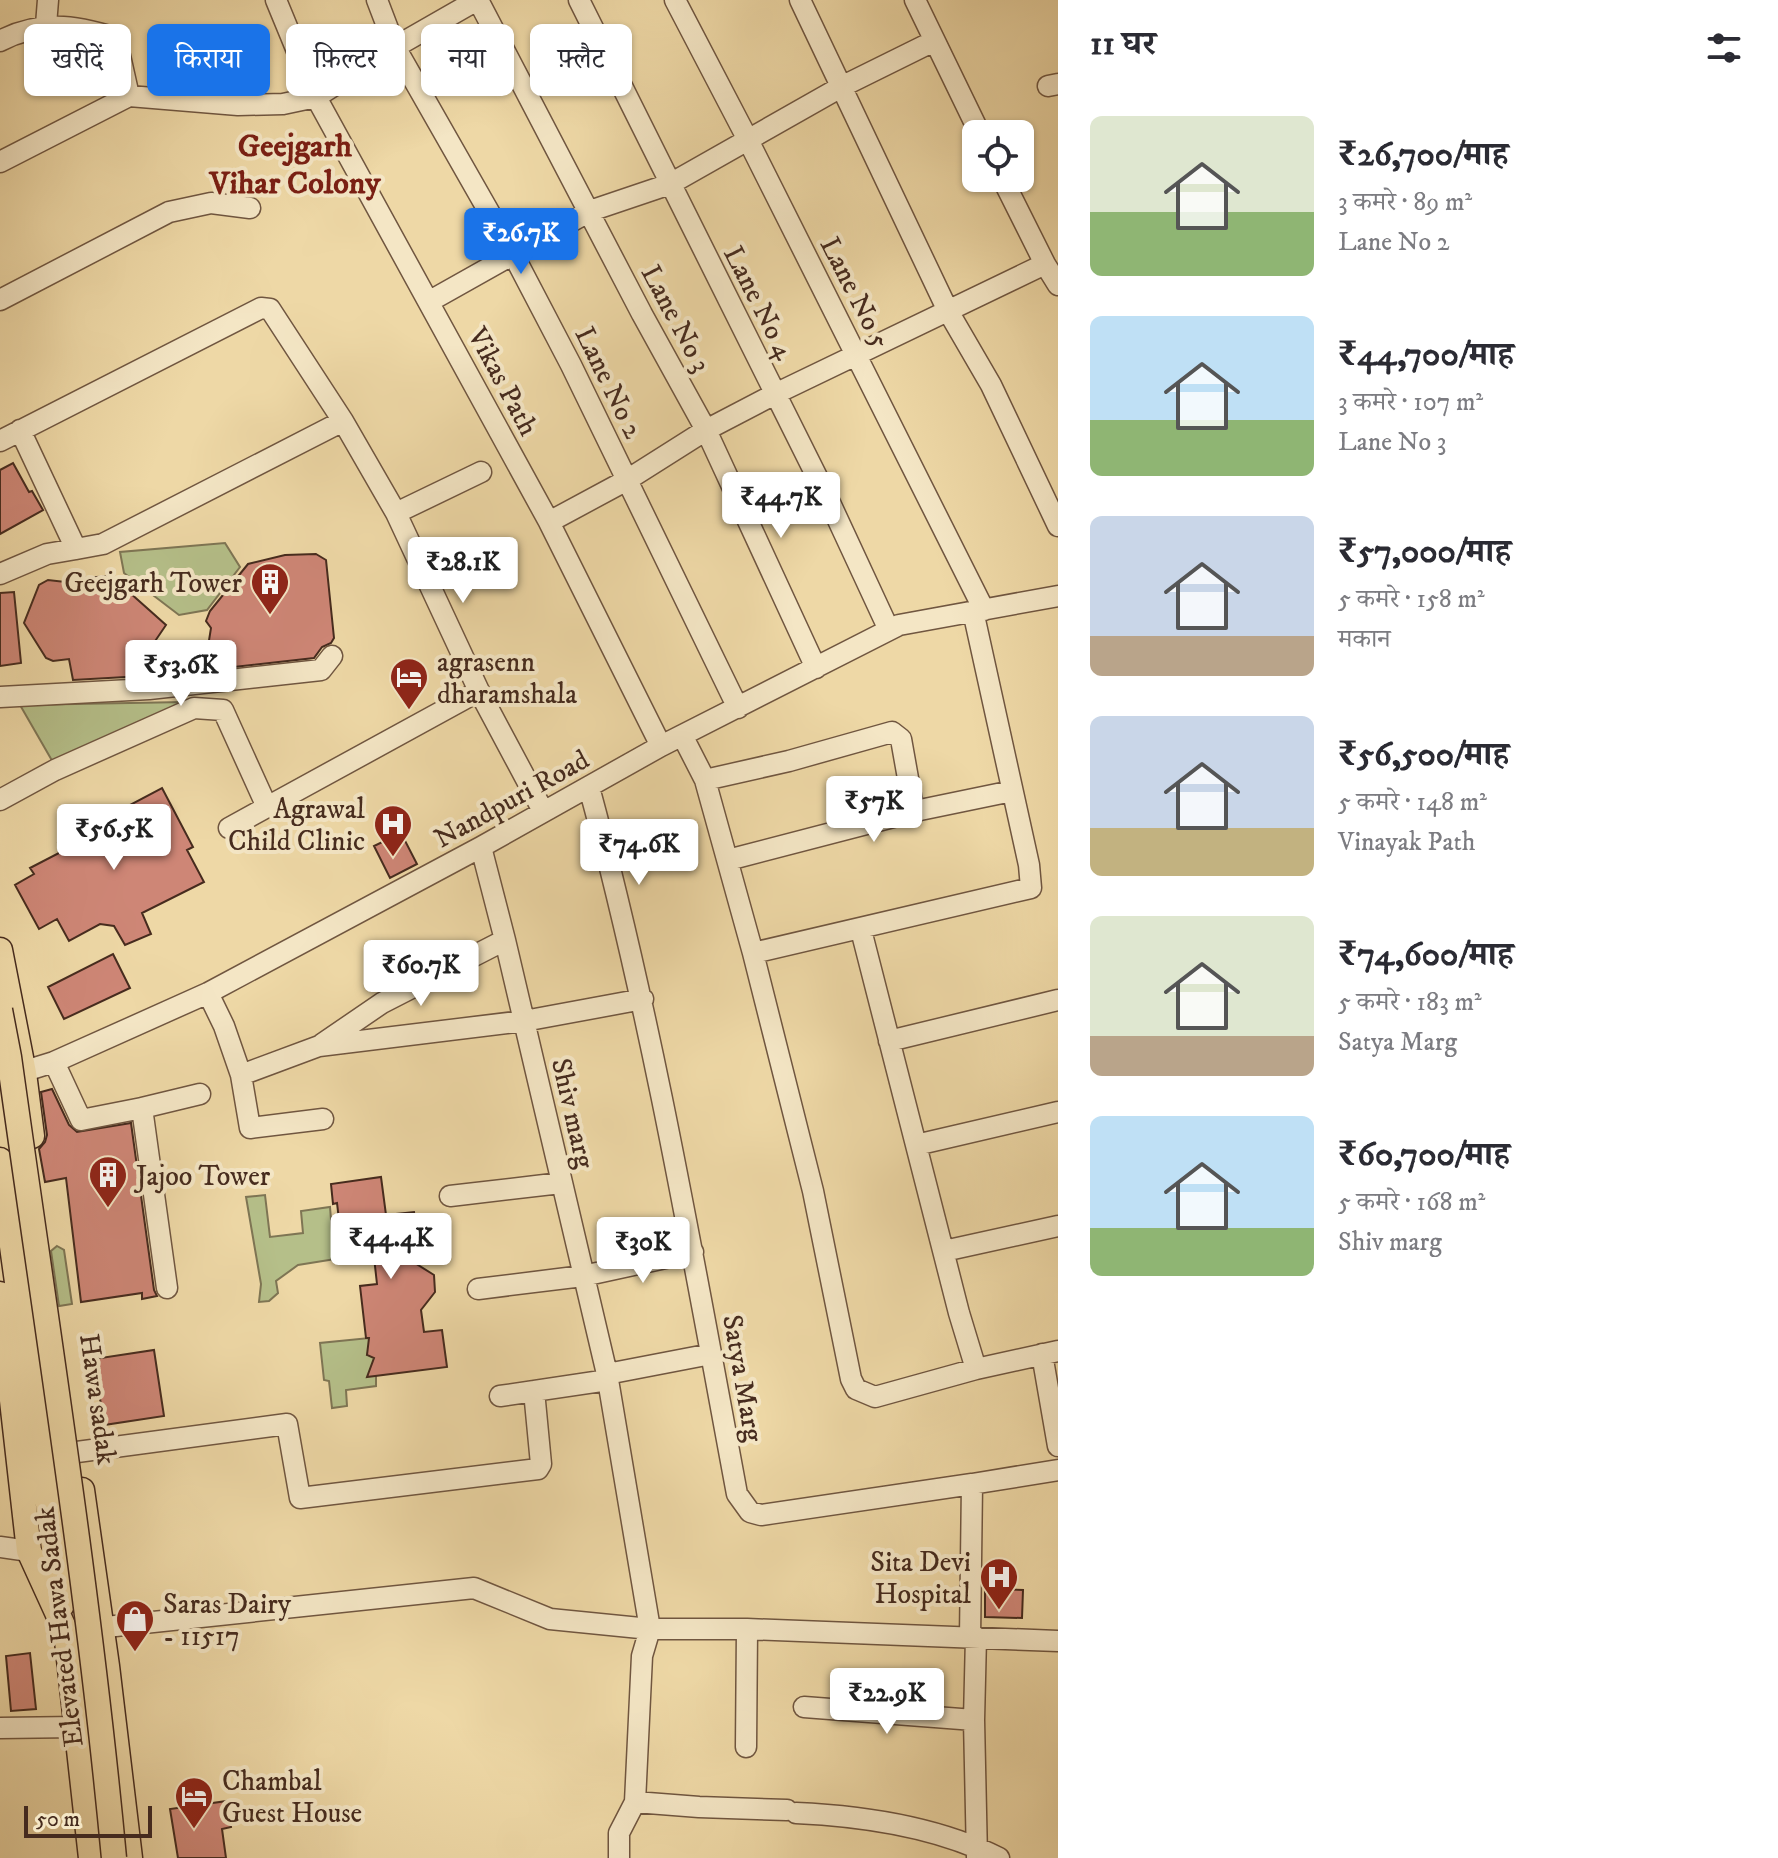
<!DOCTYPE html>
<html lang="hi">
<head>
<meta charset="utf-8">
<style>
  body { margin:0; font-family:"IM FELL DW Pica","Noto Serif Devanagari",serif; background:#f2f2f3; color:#2b2b33; height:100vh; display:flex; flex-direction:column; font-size:30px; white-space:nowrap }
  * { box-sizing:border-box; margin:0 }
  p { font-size:26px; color:#7c7c81 }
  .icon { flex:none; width:44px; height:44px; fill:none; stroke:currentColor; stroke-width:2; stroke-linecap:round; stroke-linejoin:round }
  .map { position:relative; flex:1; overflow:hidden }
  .panel { display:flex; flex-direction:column; background:#fff; width:720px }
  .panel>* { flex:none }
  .banner { position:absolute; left:24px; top:24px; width:760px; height:72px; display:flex; gap:16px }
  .controls { position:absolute; left:962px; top:120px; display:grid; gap:16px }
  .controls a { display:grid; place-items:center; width:72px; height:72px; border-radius:12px; background:#fff; box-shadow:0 2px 6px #0004; font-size:40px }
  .scale { position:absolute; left:24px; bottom:20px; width:128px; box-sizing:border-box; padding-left:8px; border:4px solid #462b1e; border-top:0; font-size:22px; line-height:28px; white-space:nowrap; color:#462b1e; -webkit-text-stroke:6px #f4e6c5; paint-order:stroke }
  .price { position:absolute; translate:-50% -68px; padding:0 18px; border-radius:8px; background:#fff; color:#222; font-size:26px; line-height:52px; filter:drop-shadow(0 2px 4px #0008) }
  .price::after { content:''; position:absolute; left:50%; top:48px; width:24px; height:18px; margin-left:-12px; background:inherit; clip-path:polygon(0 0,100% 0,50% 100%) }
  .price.selected { background:#1a73e8; color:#fff }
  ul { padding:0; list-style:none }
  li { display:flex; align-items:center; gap:24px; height:200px; padding:0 32px }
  li span { display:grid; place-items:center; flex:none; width:224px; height:160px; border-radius:12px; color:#555 }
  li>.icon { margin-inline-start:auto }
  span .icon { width:96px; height:96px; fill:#fffc; stroke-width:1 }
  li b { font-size:34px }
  h2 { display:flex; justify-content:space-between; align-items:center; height:96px; padding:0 32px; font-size:34px }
  .chip { padding:0 28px; border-radius:12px; background:#fff; box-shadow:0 2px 6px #0004; font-size:28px; line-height:72px }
  .chip.selected { background:#1a73e8; color:#fff }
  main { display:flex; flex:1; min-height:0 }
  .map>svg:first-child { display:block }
</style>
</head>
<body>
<main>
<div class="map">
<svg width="1058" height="1858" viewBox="0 0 1058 1858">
  <rect width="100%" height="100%" fill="#eed8a6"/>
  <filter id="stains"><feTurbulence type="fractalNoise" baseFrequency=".0025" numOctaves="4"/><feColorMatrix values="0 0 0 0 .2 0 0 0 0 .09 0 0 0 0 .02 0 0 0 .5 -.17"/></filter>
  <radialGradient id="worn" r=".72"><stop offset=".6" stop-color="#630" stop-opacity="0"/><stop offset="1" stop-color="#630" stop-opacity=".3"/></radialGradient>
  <path fill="#b5bf89" stroke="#7e7554" stroke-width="2" d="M225 543 240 567 207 610 179 615 124 573 120 552Z
    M185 702 54 764 20 705Z
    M265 1195 270 1237 303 1233 301 1211 330 1207 332 1232 341 1238 348 1257 298 1265 276 1281 278 1293 269 1301 259 1302 261 1284 246 1197Z
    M57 1246 64 1250 72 1304 59 1306 51 1251Z
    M369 1338 370 1347 367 1355 376 1356 371 1374 376 1376V1386L346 1390 347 1406 332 1408 329 1381 324 1380 320 1343Z"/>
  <path fill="#ce8676" stroke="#462b1e" stroke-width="2" d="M13 463 29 492 32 491 43 510 0 534V470Z
    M316 554 326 560 334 638 331 643 322 647 314 658 216 669 209 664 207 653 211 628 206 621 210 611 248 564 285 555Z
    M111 576 166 625 149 650 163 657 161 675 73 680 69 659 53 661 46 658 24 623 39 585 48 580 74 583 82 578Z
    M14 592 21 663 0 666V593Z
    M162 788 193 847 187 850 204 882 142 913 151 934 125 945 114 926 100 924 69 941 57 919 39 929 15 885 34 874 30 868 61 852 58 843Z
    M401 833 417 864 390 878 374 846Z
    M113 954 130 988 64 1019 48 987Z
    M52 1089 69 1125 77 1132 131 1123 154 1290 157 1296 142 1299V1293L81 1302 66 1178 45 1182 39 1149 45 1142 47 1135 41 1092Z
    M381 1177 386 1215 414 1212 416 1226 426 1225 429 1250 399 1253 434 1275 435 1292 421 1310 424 1332 442 1330 447 1367 367 1377 374 1358 367 1355 369 1338H366L360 1286 377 1284 374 1257 360 1259 358 1243 352 1244 349 1224 339 1220 337 1203 333 1204 331 1184Z
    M154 1350 164 1416 104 1425 94 1359Z
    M985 1589 1023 1590 1022 1618 985 1617Z
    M30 1653 36 1709 11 1711 6 1656Z
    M227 1801 231 1827 222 1829 226 1858H178L170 1809Z"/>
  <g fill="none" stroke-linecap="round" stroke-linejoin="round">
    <g stroke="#705640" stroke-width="23">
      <path id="minor" d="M276 0 316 97 549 522 661 746
        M377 0 395 47 477 0
        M478 0 642 314 706 430 816 668
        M579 0 831 505 889 630
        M675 0 747 138 984 610
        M800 0 948 311 991 385 1058 526
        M915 0 980 134
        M46 25 48 0
        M0 41C40 20 74 25 116 38L129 96
        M1048 86 1058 84
        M0 162 129 96 238 105 283 104 316 97 395 47 513 254 571 365 738 708
        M1002 178 1045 264 1058 285
        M0 300 169 212 211 203 250 208
        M430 301 590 211 670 184 841 87 934 41
        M20 430 76 549 103 544 343 421
        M0 441 261 308 270 309 343 421 396 513 479 691 543 811
        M396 513 481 472
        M549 522 627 480 706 430 775 394 1045 264
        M0 574 47 554 76 549
        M0 697 149 689 321 670 332 656
        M683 737 705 780 753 953 813 1191 851 1379 856 1389 875 1397 976 1369 959 1313 861 930
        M705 780 789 761 892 732 901 739 914 812
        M589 787C652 1020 693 1257 737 1494L750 1512 761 1515 972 1484 970 1638
        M0 800 55 770 194 708 223 710 267 807 479 691
        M229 828 267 807
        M481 847 505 940 607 1374 650 1629 642 1656 635 1802 699 1807 787 1810
        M728 860 920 810 1012 791
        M753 953 1031 888 1029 865 973 611
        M208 993 224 1026 241 1075 319 1046 524 1021 643 999
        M889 1041 1058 1000
        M322 1044 382 1003 505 940
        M54 1062 81 1120 142 1108 167 1288
        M12 1075 54 1062 208 993 481 847 661 746 899 625 1058 596
        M241 1075 250 1128 323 1119
        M142 1108 200 1094
        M916 1145 1058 1112
        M450 1196 561 1183
        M944 1251 1058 1226
        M478 1289 583 1276 693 1252
        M1042 1354 1058 1446
        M976 1369 1058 1351
        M607 1374 711 1354
        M500 1396 608 1380
        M77 1452 287 1424 300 1498 538 1469 541 1464 534 1391
        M972 1484 1058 1470
        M0 1547 29 1551
        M87 1629 474 1588 550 1619 650 1629H747L1058 1641
        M976 1637 974 1720 977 1858
        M804 1707 974 1720
        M0 1728 77 1727
        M746 1747 747 1629
        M796 1813C864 1816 938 1827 999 1858
        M619 1858V1833L635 1802"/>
    </g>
    <g stroke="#462b1e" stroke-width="27">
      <path id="major" d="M0 950 24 1073 32 1136
        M0 1160 62 1605
        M0 1294 29 1551 66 1632 91 1858
        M82 1490 107 1666 130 1858"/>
    </g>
    <use href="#minor" stroke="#f4e6c5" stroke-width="20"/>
    <use href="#major" stroke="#eed8a6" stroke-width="24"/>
    <g stroke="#462b1e" stroke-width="27" stroke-linecap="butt">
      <path id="major-bridge" d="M0 1010 9 1057C46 1324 89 1590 114 1858"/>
    </g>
    <use href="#major-bridge" stroke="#eed8a6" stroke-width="24"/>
  </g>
  <defs>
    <g id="building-pin" transform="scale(2)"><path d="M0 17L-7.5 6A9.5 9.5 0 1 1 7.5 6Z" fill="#8f2418" stroke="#f4e6c5"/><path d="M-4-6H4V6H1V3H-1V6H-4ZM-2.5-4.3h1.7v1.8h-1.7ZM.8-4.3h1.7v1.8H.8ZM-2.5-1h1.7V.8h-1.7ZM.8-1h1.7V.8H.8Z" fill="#fff"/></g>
    <g id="hotel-pin" transform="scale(2)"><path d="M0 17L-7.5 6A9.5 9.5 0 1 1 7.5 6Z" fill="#8f2418" stroke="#f4e6c5"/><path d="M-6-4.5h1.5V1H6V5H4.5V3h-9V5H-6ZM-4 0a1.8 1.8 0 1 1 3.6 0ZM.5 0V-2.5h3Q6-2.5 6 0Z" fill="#fff"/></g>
    <g id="hospital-pin" transform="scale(2)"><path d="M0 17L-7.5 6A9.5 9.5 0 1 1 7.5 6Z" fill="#8f2418" stroke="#f4e6c5"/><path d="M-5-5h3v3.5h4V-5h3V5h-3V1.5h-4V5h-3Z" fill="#fff"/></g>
    <g id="shop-pin" transform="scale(2)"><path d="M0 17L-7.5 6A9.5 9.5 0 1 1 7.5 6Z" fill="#8f2418" stroke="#f4e6c5"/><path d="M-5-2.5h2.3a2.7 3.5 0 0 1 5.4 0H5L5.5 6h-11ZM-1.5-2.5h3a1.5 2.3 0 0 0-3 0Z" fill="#fff"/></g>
  </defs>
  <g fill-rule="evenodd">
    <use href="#building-pin" x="270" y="582"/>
    <use href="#hotel-pin" x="409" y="677"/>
    <use href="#hospital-pin" x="393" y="824"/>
    <use href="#building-pin" x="108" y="1175"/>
    <use href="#hospital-pin" x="999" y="1577"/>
    <use href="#shop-pin" x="135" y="1619"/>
    <use href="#hotel-pin" x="194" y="1796"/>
  </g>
  <g text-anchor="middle" stroke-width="8" stroke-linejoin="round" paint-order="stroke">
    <g font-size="28" fill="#462b1e" stroke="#f4e6c5">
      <text transform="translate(856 292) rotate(63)" y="10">Lane No 5</text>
      <text transform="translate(760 302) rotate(63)" y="10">Lane No 4</text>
      <text transform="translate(677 318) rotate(62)" y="10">Lane No 3</text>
      <text transform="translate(504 381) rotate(62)" y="10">Vikas Path</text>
      <text transform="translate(610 382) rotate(64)" y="10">Lane No 2</text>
      <text transform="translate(511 798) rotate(-29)" y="10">Nandpuri Road</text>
      <text transform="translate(574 1113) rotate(77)" y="10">Shiv marg</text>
      <text transform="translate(744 1378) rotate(80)" y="10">Satya Marg</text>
      <text transform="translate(99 1399) rotate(82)" y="10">Hawa sadak</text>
      <text transform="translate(58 1627) rotate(-97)" y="10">Elevated Hawa Sadak</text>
    </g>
    <g font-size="28" fill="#462b1e" stroke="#f4e6c5" text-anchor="start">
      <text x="242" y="592" text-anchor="end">Geejgarh Tower</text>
      <text x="437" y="671">agrasenn<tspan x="437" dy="32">dharamshala</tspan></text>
      <text x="365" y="818" text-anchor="end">Agrawal<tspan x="365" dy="32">Child Clinic</tspan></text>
      <text x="136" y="1185">Jajoo Tower</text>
      <text x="971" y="1571" text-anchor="end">Sita Devi<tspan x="971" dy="32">Hospital</tspan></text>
      <text x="163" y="1613">Saras Dairy<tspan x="163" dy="32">- 11517</tspan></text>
      <text x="222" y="1790">Chambal<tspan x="222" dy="32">Guest House</tspan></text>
    </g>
    <g font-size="32" font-weight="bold" fill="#7a1f14" stroke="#f4e6c5">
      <text x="295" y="156">Geejgarh<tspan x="295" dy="37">Vihar Colony</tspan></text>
    </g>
  </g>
  <rect width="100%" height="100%" filter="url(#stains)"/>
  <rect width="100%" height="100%" fill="url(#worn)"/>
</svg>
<div class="controls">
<a><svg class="icon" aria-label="locate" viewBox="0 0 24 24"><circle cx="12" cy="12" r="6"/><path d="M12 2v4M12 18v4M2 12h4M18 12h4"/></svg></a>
</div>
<div class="scale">50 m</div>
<b class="price selected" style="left:521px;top:276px">₹26.7K</b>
<b class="price" style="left:781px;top:540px">₹44.7K</b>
<b class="price" style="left:463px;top:605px">₹28.1K</b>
<b class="price" style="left:181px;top:708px">₹53.6K</b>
<b class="price" style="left:874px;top:844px">₹57K</b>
<b class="price" style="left:114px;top:872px">₹56.5K</b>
<b class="price" style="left:639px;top:887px">₹74.6K</b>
<b class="price" style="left:421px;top:1008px">₹60.7K</b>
<b class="price" style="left:391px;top:1281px">₹44.4K</b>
<b class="price" style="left:643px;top:1285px">₹30K</b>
<b class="price" style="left:887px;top:1736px">₹22.9K</b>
<div class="banner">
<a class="chip">खरीदें</a>
<a class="chip selected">किराया</a>
<a class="chip">फ़िल्टर</a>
<a class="chip">नया</a>
<a class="chip">फ़्लैट</a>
</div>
</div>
<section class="panel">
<h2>11 घर<svg class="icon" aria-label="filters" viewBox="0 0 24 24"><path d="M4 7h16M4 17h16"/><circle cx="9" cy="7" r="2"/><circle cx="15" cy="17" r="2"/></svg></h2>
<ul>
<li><span style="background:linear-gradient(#dfe7d0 60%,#8fb573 0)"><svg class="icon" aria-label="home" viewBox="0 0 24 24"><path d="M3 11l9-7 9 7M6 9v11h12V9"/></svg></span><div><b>₹26,700/माह</b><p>3 कमरे · 89 m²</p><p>Lane No 2</p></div></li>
<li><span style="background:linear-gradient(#bfe0f5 65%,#8fb573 0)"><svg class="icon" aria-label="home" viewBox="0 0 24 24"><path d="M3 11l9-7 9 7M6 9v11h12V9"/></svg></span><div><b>₹44,700/माह</b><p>3 कमरे · 107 m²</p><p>Lane No 3</p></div></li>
<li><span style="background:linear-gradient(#c9d6e8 75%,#b9a48a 0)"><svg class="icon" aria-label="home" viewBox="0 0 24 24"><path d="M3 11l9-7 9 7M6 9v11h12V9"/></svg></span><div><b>₹57,000/माह</b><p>5 कमरे · 158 m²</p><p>मकान</p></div></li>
<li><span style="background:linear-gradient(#c9d6e8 70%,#c2b280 0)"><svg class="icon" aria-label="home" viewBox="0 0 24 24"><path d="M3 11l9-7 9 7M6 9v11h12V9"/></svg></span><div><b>₹56,500/माह</b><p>5 कमरे · 148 m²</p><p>Vinayak Path</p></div></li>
<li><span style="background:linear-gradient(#dfe7d0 75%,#b9a48a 0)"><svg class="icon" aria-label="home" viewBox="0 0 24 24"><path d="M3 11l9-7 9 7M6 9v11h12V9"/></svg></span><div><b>₹74,600/माह</b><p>5 कमरे · 183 m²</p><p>Satya Marg</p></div></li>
<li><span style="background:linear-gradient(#bfe0f5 70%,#8fb573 0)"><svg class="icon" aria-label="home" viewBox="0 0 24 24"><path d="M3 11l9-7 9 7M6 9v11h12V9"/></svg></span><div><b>₹60,700/माह</b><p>5 कमरे · 168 m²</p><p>Shiv marg</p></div></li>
</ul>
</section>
</main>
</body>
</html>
